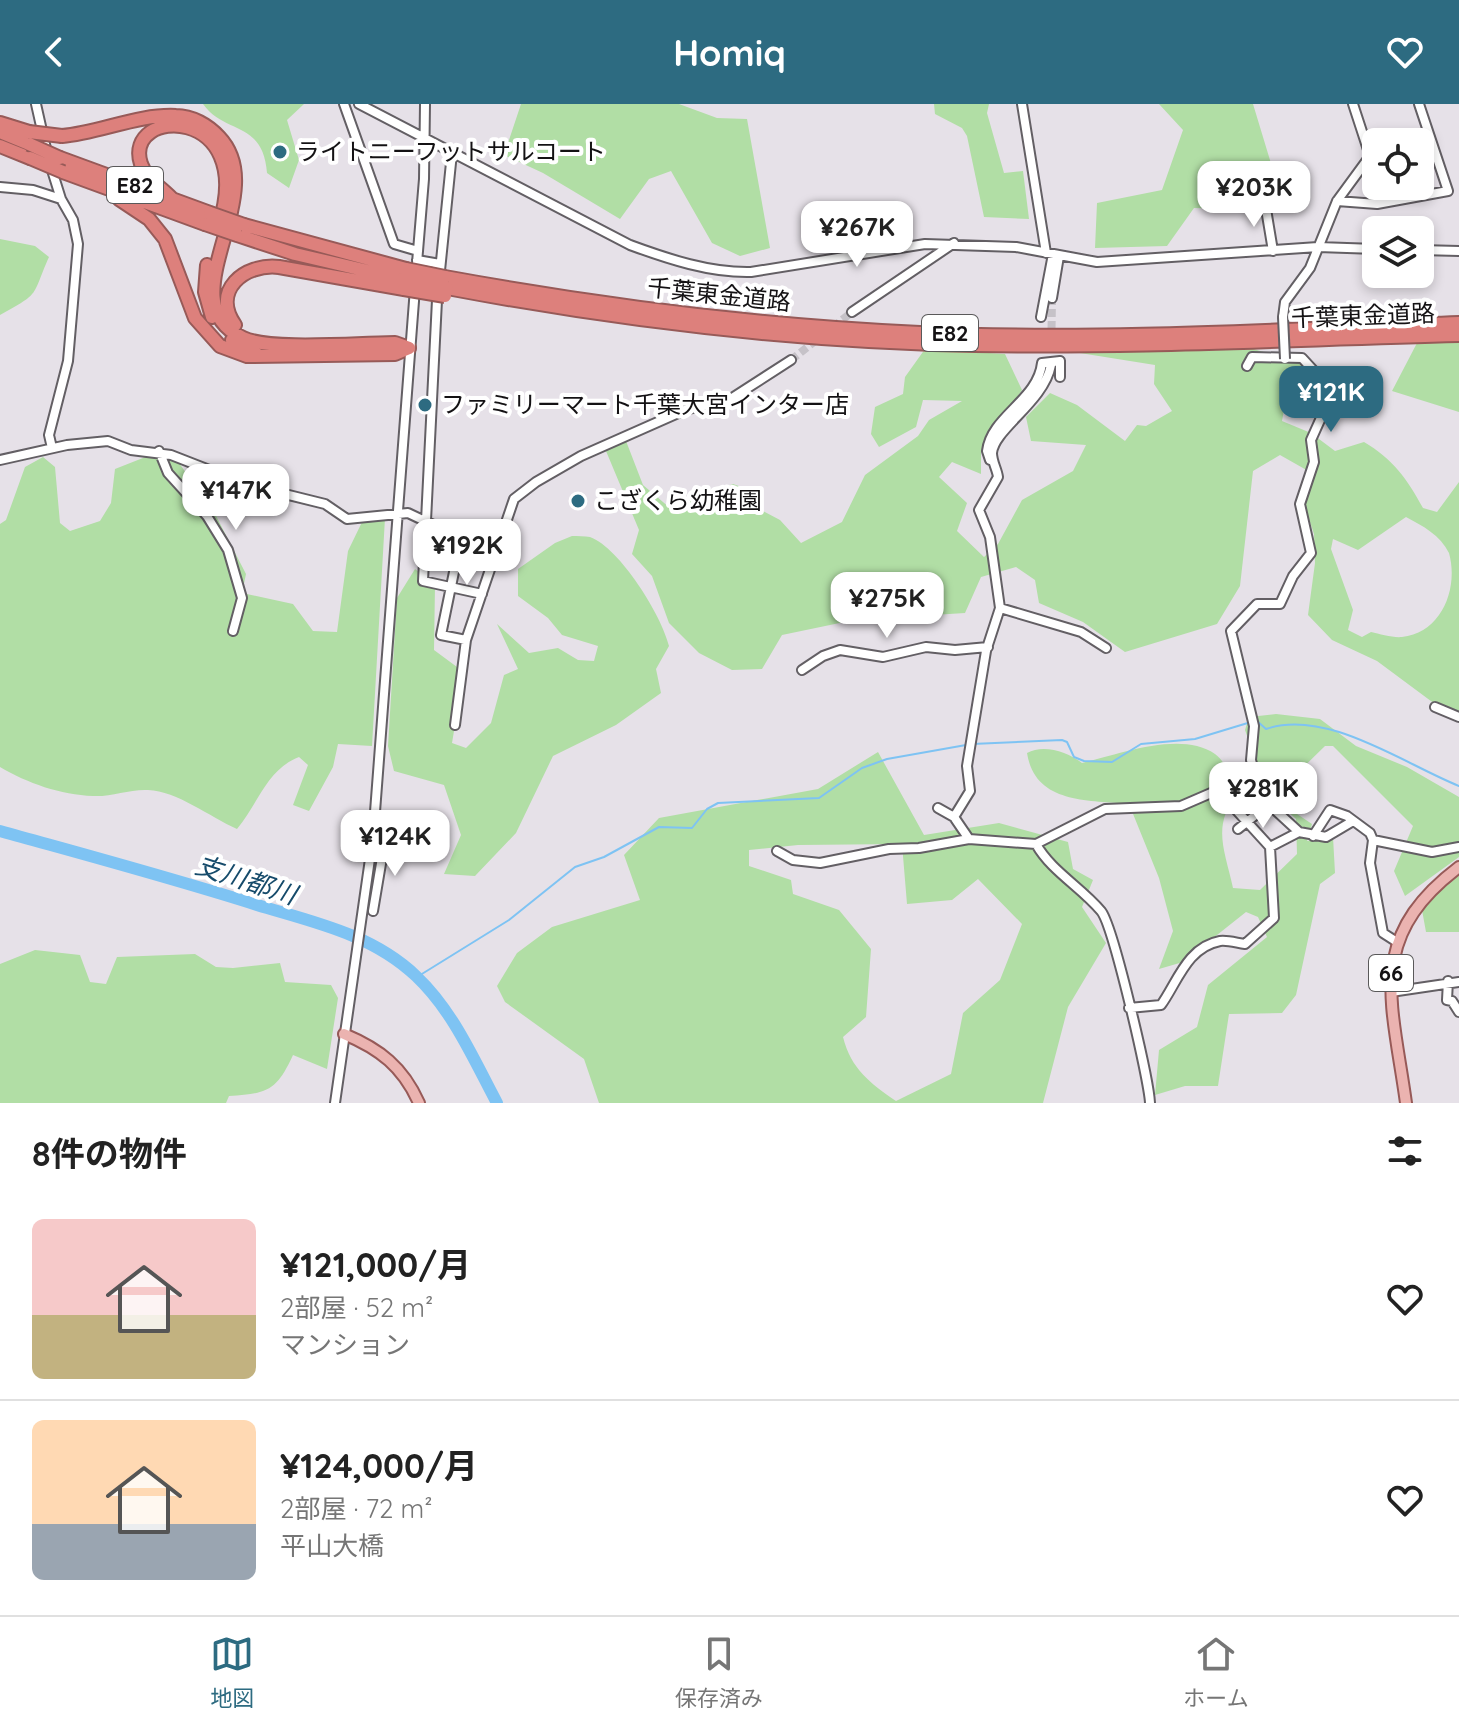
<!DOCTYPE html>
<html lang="ja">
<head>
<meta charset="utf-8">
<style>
  body { margin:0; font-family:Quicksand,"Noto Sans JP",sans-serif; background:#f2f2f2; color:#222; height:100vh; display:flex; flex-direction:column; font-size:30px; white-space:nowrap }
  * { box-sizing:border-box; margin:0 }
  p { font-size:26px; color:#767676 }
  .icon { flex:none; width:44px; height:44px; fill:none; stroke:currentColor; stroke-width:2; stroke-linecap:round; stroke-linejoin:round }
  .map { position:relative; height:999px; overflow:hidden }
  .side { display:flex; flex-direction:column; background:#fff; flex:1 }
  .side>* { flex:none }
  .controls { position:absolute; left:1362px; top:24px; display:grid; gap:16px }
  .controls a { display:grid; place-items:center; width:72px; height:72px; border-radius:12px; background:#fff; box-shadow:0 4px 12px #0003; font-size:40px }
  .price { position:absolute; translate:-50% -68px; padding:0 18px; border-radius:16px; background:#fff; color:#222; font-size:26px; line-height:52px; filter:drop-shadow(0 2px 4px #0008) }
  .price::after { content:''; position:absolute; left:50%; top:48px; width:24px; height:18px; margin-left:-12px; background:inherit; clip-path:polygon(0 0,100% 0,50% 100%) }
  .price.current { background:#2d6b81; color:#fff }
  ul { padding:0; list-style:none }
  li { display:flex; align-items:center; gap:24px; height:200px; padding:0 32px }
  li+li { border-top:2px solid #e0e0e0 }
  li span { display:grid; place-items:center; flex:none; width:224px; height:160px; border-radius:12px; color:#555 }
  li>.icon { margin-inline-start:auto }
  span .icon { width:96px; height:96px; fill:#fffc; stroke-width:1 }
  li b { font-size:34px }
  h2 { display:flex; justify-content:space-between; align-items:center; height:96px; padding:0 32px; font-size:34px }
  header { display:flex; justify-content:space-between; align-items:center; height:104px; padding:0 32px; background:#2d6b81; color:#fff; font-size:36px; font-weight:800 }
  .tabs { display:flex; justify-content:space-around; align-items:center; height:112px; border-top:2px solid #e0e0e0; background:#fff; font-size:22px; color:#767676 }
  .tabs a { display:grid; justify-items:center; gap:4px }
  .tabs .current { color:#2d6b81 }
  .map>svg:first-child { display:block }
</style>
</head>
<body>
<header><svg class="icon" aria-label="back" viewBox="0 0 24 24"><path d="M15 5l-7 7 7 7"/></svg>Homiq<svg class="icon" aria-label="heart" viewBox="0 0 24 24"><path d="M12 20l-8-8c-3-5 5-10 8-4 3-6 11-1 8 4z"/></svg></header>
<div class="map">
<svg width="1459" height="999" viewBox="0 0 1459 999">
  <rect width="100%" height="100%" fill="#e6e1e8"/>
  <path fill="#b1dea5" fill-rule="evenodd" d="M203 0H304L287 16 299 56 289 84 267 69C263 16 225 31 203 0Z
    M521 0H679L717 14 747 15 770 144 740 152 712 139 671 67 649 75 620 115 543 69 504 51Z
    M934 0H989L987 9 1004 69 1023 67 1029 115 984 113 967 32 962 24 935 10Z
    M1159 0H1253L1280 89 1240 105 1194 104 1167 142 1095 144 1097 99 1162 86 1183 26Z
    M0 135 35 142 49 153C31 193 42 188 0 211Z
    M1459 237V308L1392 287 1417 239Z
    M1247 242C1266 252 1288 249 1305 262L1287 289 1282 317 1311 329 1335 347 1364 338C1393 355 1407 375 1423 404L1437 408 1459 378V609L1443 606 1377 557 1332 536 1308 511 1315 459 1314 430 1304 400 1310 368 1280 351 1253 367 1240 482 1217 520 1125 548 1083 518 1039 499 1035 476 1016 463 981 473 965 509 854 516 782 531 762 565 732 566 699 549 669 519 652 472 632 450 639 426 606 347 626 337 643 381 670 404 733 380 753 387 757 404 780 416 801 439 842 418 865 371 918 332 929 316 962 297 923 296 916 323 879 343 871 330 875 303 903 290 905 273 925 245 1005 250 1022 286 981 347V370L952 358 939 373 967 399 957 427 984 453 998 440 1022 396 1073 367 1086 341 1031 337 1026 313 1050 289 1077 301 1125 337 1137 321 1146 322 1172 307 1154 280 1155 261 1061 246ZM1406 413C1423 422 1440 431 1449 449 1459 485 1441 529 1402 533 1393 534 1380 530 1371 528L1362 533 1348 526 1353 506 1331 445 1333 435 1358 446Z
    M153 350 179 359 214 408 246 470 242 489 293 500 313 527 337 528 348 447 363 416 385 414 372 642 338 640 333 663 309 707 293 701 308 661 299 653C267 665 258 700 237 725 210 713 177 687 148 686 130 685 111 693 93 692 61 691 27 679 0 663V420L6 416 25 363 43 353 55 363 60 419 70 427 100 417 111 399 115 365Z
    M572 432C577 432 585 432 590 433 620 444 662 512 669 542L656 565 661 589 616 621 553 652 516 729 475 772 444 770 461 731 444 681 394 667 388 642 397 494 415 465 435 481 434 546 457 563 460 591 452 639 466 644 491 619 504 571 518 565 497 520 529 549 558 544 578 556 594 557 598 542 562 531 548 514 518 492V465L555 439Z
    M1276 610 1320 615 1356 642 1407 663 1459 693V753L1405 792 1394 767 1413 722 1333 642H1325L1280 686 1297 710 1312 720 1307 737 1333 733 1335 769 1320 780 1296 891 1282 909 1229 910 1218 982H1185L1155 991 1159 946 1197 923 1208 881 1267 833 1258 813 1246 808 1183 858 1159 865 1173 827 1159 774 1129 700C1088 696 1035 700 1027 649 1044 640 1067 648 1082 659 1118 651 1180 626 1215 650 1225 657 1233 676 1240 686 1211 721 1224 743 1233 784L1260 786 1297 750 1296 715 1267 688 1245 626 1249 613Z
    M878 648 924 731 999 719 1068 738 1073 765 1093 776 1082 803 1106 839 1068 903 1043 999H599L584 955 505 898 497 882 517 849 552 823 640 796 624 751 659 714 818 685ZM902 740 907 800 952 796 978 775 1022 820 1000 876 963 909 951 970 896 997C870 979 851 965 843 933L866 913 871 845 839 806 793 790 791 776 749 762V746L798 741Z
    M1459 765V828H1426L1422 806 1437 783Z
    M35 846 80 851 90 878 106 880 117 853 195 850 216 863 233 864 280 859 285 878 331 881 338 894 327 965 293 951C277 986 268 990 229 992L226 999H0V860Z"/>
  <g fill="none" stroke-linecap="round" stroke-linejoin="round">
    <path stroke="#7ec3f3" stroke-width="2" d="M1257 617 1266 625C1326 604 1404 660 1459 682
      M972 640 1062 636 1067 638 1074 653 1084 657 1112 658 1141 640 1195 635 1251 618
      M417 873 509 816 575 763 604 753 659 723 692 724 707 705 718 699 819 694 862 664 887 655 966 641"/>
    <path stroke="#7ec3f3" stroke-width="12" d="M0 727C86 751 172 774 257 801 313 818 372 830 416 872 453 907 473 954 497 999"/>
    <path stroke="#c6c2c8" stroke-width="8" stroke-dasharray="8 4" stroke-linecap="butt" d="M833 223 852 208
      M791 256 819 234
      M1051 261 1052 194"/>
    <g stroke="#635f64" stroke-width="12">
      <path id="minor" d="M36 0 47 49
        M344 0 394 140 418 147
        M359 0 630 141C668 155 710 169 751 168L925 140 1016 143 1097 158 1318 143 1376 145
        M1022 0 1046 149
        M452 49 437 196 423 477 482 490
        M51 63 61 95 73 116 78 140 68 257 49 331 52 344
        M0 83 33 86 61 95
        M1337 97 1377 100 1448 87 1419 0
        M1265 99 1273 147
        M1420 146 1459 147
        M417 156 440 160
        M416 171 424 75 425 0
        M1052 194 1059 152
        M852 208 954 139
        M1041 213 1053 150
        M1283 213 1285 198 1310 164 1337 97 1370 52 1353 0
        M1247 262 1252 253 1302 254 1326 280 1329 296 1311 336 1314 358 1300 400 1311 449 1293 472 1280 500H1257L1231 527 1254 622 1251 656 1261 693 1299 728 1326 733 1353 717
        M159 347 168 369 207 412 228 446 242 494 233 527
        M0 356 67 341 108 337 131 346 171 351 248 381 325 400 347 415 408 409 461 434 499 438
        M990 356 987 347C991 312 1038 296 1042 259L1060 257V273
        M461 434 441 531 466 536
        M1000 504 1081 528 1106 544
        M802 566 823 552 840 546 883 553 926 543 955 546 988 543
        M1435 603 1459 613
        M455 621 466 536 514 395 536 378 581 352 685 306 732 294 791 256
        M938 704 954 713 969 735 1036 740C1051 767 1081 783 1101 807 1113 821 1149 976 1150 999
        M954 713 970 687 967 662 986 547 1000 504 990 433 979 406 998 373C997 365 992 358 992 349 994 325 1044 298 1051 261
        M1238 725 1268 701
        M1313 732 1330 706 1347 712 1370 729 1373 736 1370 759 1383 829 1397 838
        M1373 736 1432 748 1459 743
        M1036 740 1105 705 1181 702 1218 686 1270 743
        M777 747 793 756 820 759 889 745 919 744 969 735
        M373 807 385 736
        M1448 877 1447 896 1452 897 1459 908
        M1391 888 1459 878
        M1129 904 1161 901C1177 879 1187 843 1220 837 1228 836 1237 839 1245 840L1274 814 1270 743 1299 728
        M335 999 373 734 415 184"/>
    </g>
    <g stroke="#975a58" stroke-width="14">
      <path id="major" d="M344 930C380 945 403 963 419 999
        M1406 999C1392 897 1365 834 1459 763"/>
    </g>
    <g stroke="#975a58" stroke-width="16">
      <path id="highway" d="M0 19 29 28
        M0 28 29 40
        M62 32C99 29 138 10 176 12 192 12 208 21 219 33 274 91 164 197 243 234 270 247 361 239 395 239L409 244
        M0 42 30 54
        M60 54 210 109
        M63 68 205 120
        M111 86 119 95 149 115 165 135 195 214 220 242 247 252 395 250 409 244
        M174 97C163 84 147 77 141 60 122 2 258 0 219 121
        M244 121 406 165
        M237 131 295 150 402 175
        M207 161 205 188 212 213
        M445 173C603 202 760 222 920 229 1099 237 1280 226 1459 219
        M447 184C622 217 798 238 975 241 1137 244 1298 235 1459 231
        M235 221C211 187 244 159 279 163L404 185
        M232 236 260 252"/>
    </g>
    <use href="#minor" stroke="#fff" stroke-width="8"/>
    <use href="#major" stroke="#ebb3b0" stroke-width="10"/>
    <use href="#highway" stroke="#dd807c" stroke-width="12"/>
    <g stroke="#635f64" stroke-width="12" stroke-linecap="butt">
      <path id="minor-bridge" d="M1283 213 1285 255"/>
    </g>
    <g stroke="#975a58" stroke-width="16" stroke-linecap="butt">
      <path id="highway-bridge" d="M29 28 62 32
        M29 40 60 54
        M30 54 63 68
        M210 109 244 121
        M205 120 237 131
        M406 165 445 173
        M402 175 447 184
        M404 185 445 192"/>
    </g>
    <use href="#minor-bridge" stroke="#fff" stroke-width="8"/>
    <use href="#highway-bridge" stroke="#dd807c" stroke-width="12"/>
  </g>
  <g fill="#2d6b81" stroke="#fff" stroke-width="3">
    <circle cx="280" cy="48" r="8"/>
    <circle cx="425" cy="301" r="8"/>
    <circle cx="578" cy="397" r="8"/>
  </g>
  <g text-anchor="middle" stroke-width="8" stroke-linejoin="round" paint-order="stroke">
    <g fill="#fff" stroke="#5a595a" stroke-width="2">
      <rect x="107" y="63" width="56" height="36" rx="6"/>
      <rect x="922" y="211" width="56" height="36" rx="6"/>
      <rect x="1369" y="851" width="44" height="36" rx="6"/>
    </g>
    <g font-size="22" font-weight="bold" fill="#141214">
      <text x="135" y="89">E82</text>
      <text x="950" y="237">E82</text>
      <text x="1391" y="877">66</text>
    </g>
    <g font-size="24" fill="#141214" stroke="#fff" text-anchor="start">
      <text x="296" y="56">ライトニーフットサルコート</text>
      <text x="441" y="309">ファミリーマート千葉大宮インター店</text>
      <text x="594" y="405">こざくら幼稚園</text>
    </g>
    <g font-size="24" fill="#141214" stroke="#fff">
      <text transform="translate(719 191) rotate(6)" y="8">千葉東金道路</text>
      <text transform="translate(1363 212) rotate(-2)" y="8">千葉東金道路</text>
    </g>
    <g font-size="26" font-style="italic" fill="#164b6b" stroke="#fff">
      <text transform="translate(246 776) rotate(18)" y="9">支川都川</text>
    </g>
  </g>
</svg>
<div class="controls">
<a><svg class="icon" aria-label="locate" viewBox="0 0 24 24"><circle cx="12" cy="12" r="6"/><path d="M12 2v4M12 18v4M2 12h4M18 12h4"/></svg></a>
<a><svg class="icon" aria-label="layers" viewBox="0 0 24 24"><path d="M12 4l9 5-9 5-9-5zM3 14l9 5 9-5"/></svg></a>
</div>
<b class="price" style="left:1254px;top:125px">¥203K</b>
<b class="price" style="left:857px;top:165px">¥267K</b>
<b class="price current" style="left:1331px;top:330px">¥121K</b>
<b class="price" style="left:236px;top:428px">¥147K</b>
<b class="price" style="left:467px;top:483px">¥192K</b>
<b class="price" style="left:887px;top:536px">¥275K</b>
<b class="price" style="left:1263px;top:726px">¥281K</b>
<b class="price" style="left:395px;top:774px">¥124K</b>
</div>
<section class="side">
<h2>8件の物件<svg class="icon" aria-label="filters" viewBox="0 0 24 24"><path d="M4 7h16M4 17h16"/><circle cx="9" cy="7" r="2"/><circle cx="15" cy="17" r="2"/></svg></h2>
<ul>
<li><span style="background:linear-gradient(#f6c9c9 60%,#c2b280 0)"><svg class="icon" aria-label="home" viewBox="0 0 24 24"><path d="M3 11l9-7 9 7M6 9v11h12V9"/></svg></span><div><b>¥121,000/月</b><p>2部屋 · 52 m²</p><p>マンション</p></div><svg class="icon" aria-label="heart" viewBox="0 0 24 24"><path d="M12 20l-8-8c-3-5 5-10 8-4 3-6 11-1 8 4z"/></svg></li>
<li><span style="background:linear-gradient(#ffd9b3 65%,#9aa5b1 0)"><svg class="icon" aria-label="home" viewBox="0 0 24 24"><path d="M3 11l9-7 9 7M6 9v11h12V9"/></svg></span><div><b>¥124,000/月</b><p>2部屋 · 72 m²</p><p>平山大橋</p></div><svg class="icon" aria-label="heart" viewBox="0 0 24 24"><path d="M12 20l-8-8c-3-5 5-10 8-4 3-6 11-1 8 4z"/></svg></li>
</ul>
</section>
<nav class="tabs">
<a class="current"><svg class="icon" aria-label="map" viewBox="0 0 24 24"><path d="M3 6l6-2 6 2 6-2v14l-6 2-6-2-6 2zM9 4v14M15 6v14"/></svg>地図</a>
<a><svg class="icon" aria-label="saved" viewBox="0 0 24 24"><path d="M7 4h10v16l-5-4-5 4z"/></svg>保存済み</a>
<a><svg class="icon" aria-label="home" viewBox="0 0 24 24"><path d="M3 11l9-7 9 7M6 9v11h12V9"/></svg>ホーム</a>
</nav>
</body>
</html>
